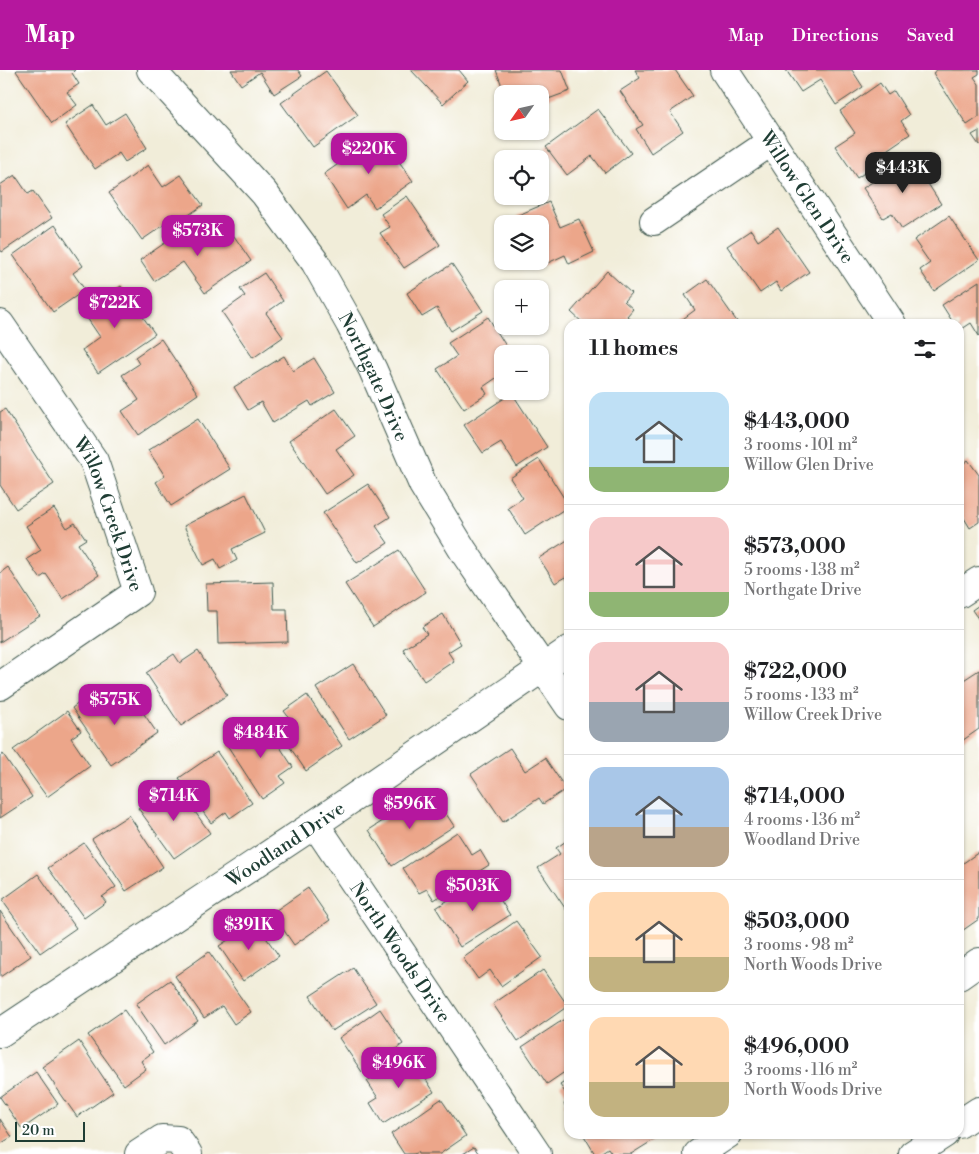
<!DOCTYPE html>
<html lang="en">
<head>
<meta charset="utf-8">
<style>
  body { margin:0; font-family:"Libre Bodoni",serif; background:#f6f6f6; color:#202124; height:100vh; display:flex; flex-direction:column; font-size:19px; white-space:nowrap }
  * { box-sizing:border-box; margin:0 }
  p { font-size:16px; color:#757577 }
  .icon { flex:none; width:28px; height:28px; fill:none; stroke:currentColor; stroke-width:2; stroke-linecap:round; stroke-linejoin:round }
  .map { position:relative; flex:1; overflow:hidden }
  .details { position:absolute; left:564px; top:249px; width:400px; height:820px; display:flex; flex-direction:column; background:#fff; border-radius:15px; box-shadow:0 1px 4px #0004 }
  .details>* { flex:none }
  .needle { width:32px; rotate:236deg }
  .buttons { position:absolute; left:494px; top:15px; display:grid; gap:10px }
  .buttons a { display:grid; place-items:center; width:55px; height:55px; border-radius:10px; background:#fff; box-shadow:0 1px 4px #0004; font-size:25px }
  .scale { position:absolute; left:15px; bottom:12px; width:70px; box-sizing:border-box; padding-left:5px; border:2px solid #1f3d34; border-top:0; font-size:14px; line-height:18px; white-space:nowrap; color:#1f3d34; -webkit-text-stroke:4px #fff; paint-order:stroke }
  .price { position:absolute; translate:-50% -42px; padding:0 11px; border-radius:10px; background:#b5179e; color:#fff; font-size:16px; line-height:32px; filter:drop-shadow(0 1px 2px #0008) }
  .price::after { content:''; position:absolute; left:50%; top:30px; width:15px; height:11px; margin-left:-8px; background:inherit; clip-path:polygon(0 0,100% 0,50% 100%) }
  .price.selected { background:#222; color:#fff }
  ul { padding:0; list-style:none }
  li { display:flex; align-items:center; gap:15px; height:125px; padding:0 25px }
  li+li { border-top:1px solid #e0e0e0 }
  li span { display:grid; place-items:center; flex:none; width:140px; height:100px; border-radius:15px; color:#555 }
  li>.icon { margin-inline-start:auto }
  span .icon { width:60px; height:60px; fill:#fffc; stroke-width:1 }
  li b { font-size:21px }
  h2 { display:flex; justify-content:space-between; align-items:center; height:60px; padding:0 25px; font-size:21px }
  header { display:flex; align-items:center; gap:30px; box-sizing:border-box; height:70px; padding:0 25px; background:#b5179e; color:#fff }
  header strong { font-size:24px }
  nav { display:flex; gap:28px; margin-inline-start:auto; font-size:18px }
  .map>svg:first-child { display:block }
</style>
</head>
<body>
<header>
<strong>Map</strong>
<nav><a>Map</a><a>Directions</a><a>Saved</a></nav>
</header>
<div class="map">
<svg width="979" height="1084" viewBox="0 0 979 1084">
  <rect width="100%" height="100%" fill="#fff"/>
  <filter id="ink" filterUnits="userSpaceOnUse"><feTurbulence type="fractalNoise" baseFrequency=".02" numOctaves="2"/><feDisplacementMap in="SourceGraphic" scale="10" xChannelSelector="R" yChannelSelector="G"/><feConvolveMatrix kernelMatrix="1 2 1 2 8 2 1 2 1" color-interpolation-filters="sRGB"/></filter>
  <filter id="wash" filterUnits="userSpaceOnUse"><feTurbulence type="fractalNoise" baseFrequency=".0096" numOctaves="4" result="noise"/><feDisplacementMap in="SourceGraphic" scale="20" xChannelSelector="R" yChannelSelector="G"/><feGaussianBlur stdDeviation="1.12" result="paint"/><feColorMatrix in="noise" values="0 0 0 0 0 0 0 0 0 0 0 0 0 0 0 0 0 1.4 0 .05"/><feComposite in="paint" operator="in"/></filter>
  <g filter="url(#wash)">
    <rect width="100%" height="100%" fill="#f1edd9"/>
    <g id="blocks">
      <path fill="#eca68a" d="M17 0H75L72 3 79 14 67 22 77 35 52 53 16 1Z
        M231 0H298L302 6 274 24 260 2 241 15Z
        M411 0H459L468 11 443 34Z
        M496 0H562L570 21 540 32V24H530L527 16 505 24Z
        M635 0H675L693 26 670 42 683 61 651 83 636 59 643 55 620 21 640 8Z
        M786 0H852L863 17 836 35 820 10 801 22Z
        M937 0H979V4L974 7 979 14V47L967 55 933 3Z
        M326 1 358 45 313 77 281 33Z
        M880 13 888 25 894 21 909 45 901 51 910 64 875 88 879 93 857 108 835 76 855 63 840 41Z
        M93 35 106 55 125 43 147 78 125 92 119 83 95 99 65 54Z
        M598 39 631 83 605 103 592 86 567 105 546 77Z
        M979 61V75L972 65Z
        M380 65 413 111 375 138 366 125 347 139 324 104Z
        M911 87 941 134 902 159 892 143 883 148 863 118Z
        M148 95 163 117 181 105 203 135 180 151 177 146 142 170 109 123Z
        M15 105 28 124 33 121 52 148 2 182 0 179V115Z
        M407 126 440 175 404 198 380 163 390 157 381 144Z
        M549 132 560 157 579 149 594 182 569 194 565 185 539 197 537 191H540V154H520L516 146Z
        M949 146 979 190 934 221 920 200 930 193 914 170Z
        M200 149 218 176 234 166 251 191 205 223 183 192 154 211 140 190Z
        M55 155 83 196 73 203 85 220 53 242 13 185Z
        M778 157 809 202 781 221 776 212 760 223 727 176 751 160 758 171Z
        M452 194 483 241 451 261 437 238 422 247 407 223Z
        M607 201 631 223 624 231 633 239 627 246 636 254H584L571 242Z
        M264 203 283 231 266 243 283 267 253 288 222 242 245 226 240 219Z
        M707 209 738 253 676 254 695 240 685 225Z
        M979 211V266L971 253 959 261V254H954L942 235Z
        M121 216 155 264 98 303 82 280 100 267 83 242Z
        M488 247 511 284H502V304L483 317 487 324 464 339 437 299 457 286 448 273Z
        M161 269 198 324 138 365 122 341 139 330 122 305 139 294 135 287Z
        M284 286 293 301 314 288 335 322 312 336 309 331 273 353 261 332 248 340 234 317Z
        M512 323 547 377 517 397 501 372 483 383 464 355Z
        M5 339 54 414 16 439 0 415V342Z
        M336 339 355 366 336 379 354 405 325 424 289 371Z
        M198 349 230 399 171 436 156 412 165 406 148 380Z
        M539 389 569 436 525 465 508 438 523 428 510 408Z
        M968 390 979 405V452L970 458 964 448 959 451V397Z
        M368 414 390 447 376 456 388 473 357 493 323 443Z
        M246 424 265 463 232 479 237 490 220 499 215 489 203 495 184 456Z
        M54 438 67 458 75 453 86 469 78 474 99 505 63 529 46 504 40 508 27 489 41 480 26 456Z
        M569 469V513L565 507 555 513 539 488Z
        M399 480 426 522 373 557 345 514Z
        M8 497 40 546 0 572V503Z
        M273 512 274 539H287L288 572 218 574 217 541H207L206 514Z
        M979 535V550L972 540Z
        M443 544 461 574 448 582 454 591 424 611 403 579 427 564 422 557Z
        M198 581 227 625 181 656 146 603 174 584 180 593Z
        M353 594 386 645 349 669 316 618Z
        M979 600V659L959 673V613Z
        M95 621 109 641 131 625 157 663 111 695 72 638Z
        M307 625 342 676 306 701 277 658 290 649 284 641Z
        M67 641 81 661 71 668 90 696 47 727 13 680Z
        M263 651 293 697 280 706 285 713 262 729 227 675Z
        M510 678 525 701 545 688 566 719 543 734 539 728 503 752 471 704Z
        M217 682 252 733 230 748 226 742 211 753 179 708Z
        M3 684 32 727 0 748V686Z
        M166 719 172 728 181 722 210 763 174 788 138 738Z
        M437 730 454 756 392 796 369 760 412 732 418 742Z
        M129 745 163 797 126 821 92 769Z
        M457 762 472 785 480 780 489 795 434 830 427 819 419 823 403 798Z
        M569 769V844L538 798 560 784 556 778Z
        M84 773 116 817 102 827 106 832 84 848 48 798Z
        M979 782V849L959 863V796Z
        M38 804 76 858 40 883 2 830Z
        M485 806 510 845 460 877 436 838Z
        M308 818 330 850 294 875 272 843Z
        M0 841 31 886 0 907Z
        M516 851 542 887 501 916 490 900 478 909 463 888Z
        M255 852 279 886 243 911 219 876Z
        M209 882 251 942 234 954 222 936 204 948 175 906Z
        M353 898 376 933 332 961 310 926Z
        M543 900 568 936 518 971 493 934Z
        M170 910 198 951 164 975 136 934Z
        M380 939 403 974 362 1002 339 968Z
        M124 940 153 982 141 991 146 999 124 1015 88 965Z
        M569 946V999L547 1014 522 977Z
        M79 971 113 1022 77 1047 42 997Z
        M410 984 434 1022 383 1054 370 1033 378 1028 367 1011Z
        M36 1002 58 1034 22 1059 0 1027Z
        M569 1009V1028L560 1015Z
        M441 1029 466 1066 440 1084H418L417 1082 414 1084H404L391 1064Z
        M569 1030V1041L564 1034Z
        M0 1049 12 1067 0 1074Z
        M583 1064H659L660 1066 631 1084H612L608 1078 599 1084H595Z
        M474 1077 479 1084H463Z"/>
    </g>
  </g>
  <g filter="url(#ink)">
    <use href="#blocks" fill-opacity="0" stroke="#3e574d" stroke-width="1"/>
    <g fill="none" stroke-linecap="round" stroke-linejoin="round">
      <g stroke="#3e574d" stroke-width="30">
        <g id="minor">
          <path id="s1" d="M151 0 264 123 315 192 350 254 373 300 423 415 464 482 569 636"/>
          <path id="s2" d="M724 0 892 254"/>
          <path d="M654 151 772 71"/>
          <path id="s3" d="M0 254 94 391 138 522 0 616"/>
          <path d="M959 524 979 511"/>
          <path id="s4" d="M315 754 537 1084"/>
          <path d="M959 906 979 892"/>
          <path id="s5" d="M0 963 315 754 569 580"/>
          <path d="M139 1084 162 1069 178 1070 188 1084"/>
          <path d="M698 1084 728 1064"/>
        </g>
      </g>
      <g stroke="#3e574d" stroke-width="30">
        <path id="highway" d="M959 1054 979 1041
          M913 1084 944 1064"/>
      </g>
      <use href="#minor" stroke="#fff" stroke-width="28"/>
      <use href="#highway" stroke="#fff" stroke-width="28"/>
    </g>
  </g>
  <g text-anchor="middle" stroke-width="4.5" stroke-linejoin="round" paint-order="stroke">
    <g font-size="19" fill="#1f3d34" stroke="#fff">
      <text dy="7" stroke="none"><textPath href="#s2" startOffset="152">Willow Glen Drive</textPath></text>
      <text dy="7" stroke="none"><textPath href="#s1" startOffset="382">Northgate Drive</textPath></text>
      <text dy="7" stroke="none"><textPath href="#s3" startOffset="221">Willow Creek Drive</textPath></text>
      <text dy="7" stroke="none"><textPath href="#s5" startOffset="342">Woodland Drive</textPath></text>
      <text dy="7" stroke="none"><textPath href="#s4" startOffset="154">North Woods Drive</textPath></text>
    </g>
  </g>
</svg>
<div class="buttons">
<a><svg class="needle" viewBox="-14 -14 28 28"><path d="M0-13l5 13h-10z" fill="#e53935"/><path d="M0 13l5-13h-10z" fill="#757577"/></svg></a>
<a><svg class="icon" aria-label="locate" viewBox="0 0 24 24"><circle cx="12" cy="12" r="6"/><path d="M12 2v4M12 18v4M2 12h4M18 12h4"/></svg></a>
<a><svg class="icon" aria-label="layers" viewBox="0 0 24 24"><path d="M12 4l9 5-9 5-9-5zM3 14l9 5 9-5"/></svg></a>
<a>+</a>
<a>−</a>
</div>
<div class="scale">20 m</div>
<b class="price" style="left:369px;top:105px">$220K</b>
<b class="price selected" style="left:903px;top:124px">$443K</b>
<b class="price" style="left:198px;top:187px">$573K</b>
<b class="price" style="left:115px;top:259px">$722K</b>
<b class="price" style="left:115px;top:656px">$575K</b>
<b class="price" style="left:261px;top:689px">$484K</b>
<b class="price" style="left:174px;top:752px">$714K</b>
<b class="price" style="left:410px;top:760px">$596K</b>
<b class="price" style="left:473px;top:842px">$503K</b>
<b class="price" style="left:249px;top:881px">$391K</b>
<b class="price" style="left:399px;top:1019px">$496K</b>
<section class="details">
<h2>11 homes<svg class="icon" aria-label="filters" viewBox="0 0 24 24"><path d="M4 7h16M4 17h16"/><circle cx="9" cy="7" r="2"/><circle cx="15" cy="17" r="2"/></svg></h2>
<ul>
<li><span style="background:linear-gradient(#bfe0f5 75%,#8fb573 0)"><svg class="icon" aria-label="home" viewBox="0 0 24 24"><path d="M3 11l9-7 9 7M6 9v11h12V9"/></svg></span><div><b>$443,000</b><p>3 rooms · 101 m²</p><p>Willow Glen Drive</p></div></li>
<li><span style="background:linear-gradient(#f6c9c9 75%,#8fb573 0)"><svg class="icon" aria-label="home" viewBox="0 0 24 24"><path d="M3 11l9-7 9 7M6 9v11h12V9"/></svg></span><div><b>$573,000</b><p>5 rooms · 138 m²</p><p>Northgate Drive</p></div></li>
<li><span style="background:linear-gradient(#f6c9c9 60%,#9aa5b1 0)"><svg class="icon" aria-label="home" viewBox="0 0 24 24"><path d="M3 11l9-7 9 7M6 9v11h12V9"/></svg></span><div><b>$722,000</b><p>5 rooms · 133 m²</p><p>Willow Creek Drive</p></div></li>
<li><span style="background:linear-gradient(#a9c7e8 60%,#b9a48a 0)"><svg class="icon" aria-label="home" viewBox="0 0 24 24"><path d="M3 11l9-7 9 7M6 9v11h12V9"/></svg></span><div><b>$714,000</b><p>4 rooms · 136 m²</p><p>Woodland Drive</p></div></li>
<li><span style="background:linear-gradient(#ffd9b3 65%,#c2b280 0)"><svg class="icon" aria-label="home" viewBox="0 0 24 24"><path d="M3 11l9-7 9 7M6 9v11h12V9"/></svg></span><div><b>$503,000</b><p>3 rooms · 98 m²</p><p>North Woods Drive</p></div></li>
<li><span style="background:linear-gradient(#ffd9b3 65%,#c2b280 0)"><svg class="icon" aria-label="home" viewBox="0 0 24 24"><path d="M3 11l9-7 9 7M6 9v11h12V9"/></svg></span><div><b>$496,000</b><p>3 rooms · 116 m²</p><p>North Woods Drive</p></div></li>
</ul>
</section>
</div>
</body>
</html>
